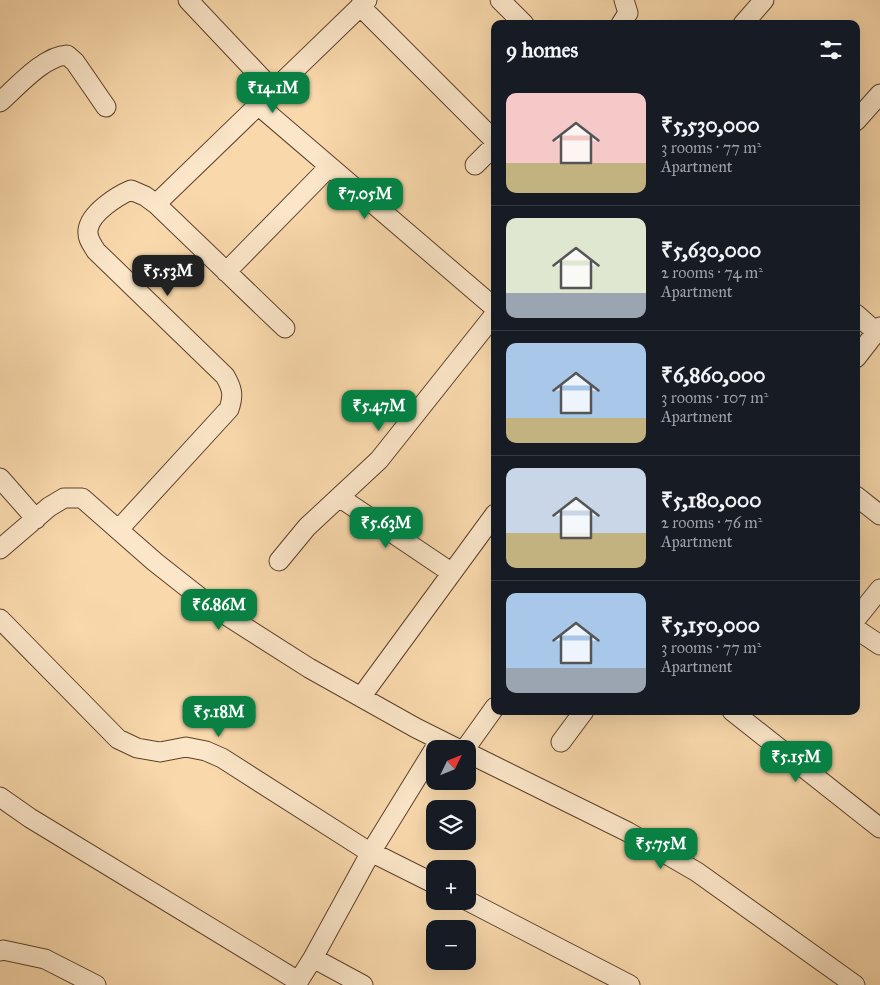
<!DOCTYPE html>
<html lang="en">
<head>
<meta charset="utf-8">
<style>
  body { margin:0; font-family:"IM FELL Great Primer",serif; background:#242831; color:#f1f3f6; height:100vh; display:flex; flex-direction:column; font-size:19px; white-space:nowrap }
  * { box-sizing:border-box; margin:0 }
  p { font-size:16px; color:#9ea1a6 }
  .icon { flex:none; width:28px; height:28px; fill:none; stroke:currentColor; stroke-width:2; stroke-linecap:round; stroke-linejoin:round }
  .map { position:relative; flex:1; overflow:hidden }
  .details { position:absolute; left:491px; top:20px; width:369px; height:695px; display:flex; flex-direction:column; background:#171b24; border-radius:10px; box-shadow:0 5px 20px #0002 }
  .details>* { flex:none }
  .needle { width:32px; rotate:47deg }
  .tools { position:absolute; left:426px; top:740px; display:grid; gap:10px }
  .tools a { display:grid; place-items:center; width:50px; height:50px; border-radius:10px; background:#171b24; box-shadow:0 5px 20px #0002; font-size:25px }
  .price { position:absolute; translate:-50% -42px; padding:0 11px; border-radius:10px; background:#0b8043; color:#fff; font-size:16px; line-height:32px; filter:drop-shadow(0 1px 2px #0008) }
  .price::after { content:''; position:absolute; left:50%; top:30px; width:15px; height:11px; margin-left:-8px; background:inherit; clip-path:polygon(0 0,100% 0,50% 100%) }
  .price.current { background:#222; color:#fff }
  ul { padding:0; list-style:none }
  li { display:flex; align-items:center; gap:15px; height:125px; padding:0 15px }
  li+li { border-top:1px solid #363941 }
  li span { display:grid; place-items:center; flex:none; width:140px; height:100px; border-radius:10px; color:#555 }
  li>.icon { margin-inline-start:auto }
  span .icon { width:60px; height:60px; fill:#fffc; stroke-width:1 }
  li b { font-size:21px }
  h2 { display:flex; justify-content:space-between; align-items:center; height:60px; padding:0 15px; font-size:21px }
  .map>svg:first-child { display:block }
</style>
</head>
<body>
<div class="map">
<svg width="880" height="985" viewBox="0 0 880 985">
  <rect width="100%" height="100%" fill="#f9d9ac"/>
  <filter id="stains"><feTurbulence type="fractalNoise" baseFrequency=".004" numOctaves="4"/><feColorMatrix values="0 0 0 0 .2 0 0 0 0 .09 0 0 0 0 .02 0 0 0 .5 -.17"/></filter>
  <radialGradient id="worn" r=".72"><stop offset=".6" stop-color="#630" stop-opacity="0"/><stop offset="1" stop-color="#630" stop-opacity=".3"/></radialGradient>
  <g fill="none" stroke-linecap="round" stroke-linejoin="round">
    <g stroke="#5c412b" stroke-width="21">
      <path id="street" d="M188 0 273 90
        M500 0 524 24
        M360 6 495 141
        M621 24 628 13 624 0
        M743 24 764 0
        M0 102C17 87 44 56 67 55L75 62 106 107
        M258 105 495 308
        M856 121 880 94
        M475 165 495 145
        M156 204 367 0
        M226 272 329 167
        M856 314 876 332
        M856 358 880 327
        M0 478 36 519
        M856 496 880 515
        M339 497 452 573
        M119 529 229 409C234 395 232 388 225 376L96 251C92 244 87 239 88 230 90 213 117 196 131 190L145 196 156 204 285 328
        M0 549 49 507 64 498H82L155 562 207 603 309 668 416 728 458 749
        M279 561 307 527 379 460 495 314
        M0 619 118 739 137 748 160 752 186 747 206 751 222 758 363 848 435 884
        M856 619 880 589
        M856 629 880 645
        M361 697 495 514
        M732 711 880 828
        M561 742 584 711
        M465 749 495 707
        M468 753 628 832 697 872 855 985
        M0 797 30 818 298 981
        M468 901 630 985
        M0 951 3 950 45 959 96 985
        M313 958 363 985
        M296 985 313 958 371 852 440 740"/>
    </g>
    <use href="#street" stroke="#fbe6c9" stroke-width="19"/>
  </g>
  <rect width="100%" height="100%" filter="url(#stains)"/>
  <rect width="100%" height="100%" fill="url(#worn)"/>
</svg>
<div class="tools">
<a><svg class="needle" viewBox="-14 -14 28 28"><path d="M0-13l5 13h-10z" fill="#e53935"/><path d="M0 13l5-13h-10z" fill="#9ea1a6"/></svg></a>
<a><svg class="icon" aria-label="layers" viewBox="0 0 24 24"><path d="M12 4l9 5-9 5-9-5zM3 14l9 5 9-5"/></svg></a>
<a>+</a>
<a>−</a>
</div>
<b class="price" style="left:273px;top:114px">₹14.1M</b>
<b class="price" style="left:365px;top:220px">₹7.05M</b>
<b class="price current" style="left:168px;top:297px">₹5.53M</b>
<b class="price" style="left:379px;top:432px">₹5.47M</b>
<b class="price" style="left:386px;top:549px">₹5.63M</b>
<b class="price" style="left:219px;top:631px">₹6.86M</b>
<b class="price" style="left:219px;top:738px">₹5.18M</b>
<b class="price" style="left:796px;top:783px">₹5.15M</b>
<b class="price" style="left:661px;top:870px">₹5.75M</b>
<section class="details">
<h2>9 homes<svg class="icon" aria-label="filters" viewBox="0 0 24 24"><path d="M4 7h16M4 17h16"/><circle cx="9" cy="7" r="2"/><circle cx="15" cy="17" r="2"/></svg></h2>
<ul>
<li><span style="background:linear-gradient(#f6c9c9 70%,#c2b280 0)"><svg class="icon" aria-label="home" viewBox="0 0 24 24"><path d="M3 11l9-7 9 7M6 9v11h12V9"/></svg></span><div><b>₹5,530,000</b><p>3 rooms · 77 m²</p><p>Apartment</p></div></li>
<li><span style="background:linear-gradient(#dfe7d0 75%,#9aa5b1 0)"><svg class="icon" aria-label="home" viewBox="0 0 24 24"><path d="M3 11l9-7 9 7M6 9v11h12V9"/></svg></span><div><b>₹5,630,000</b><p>2 rooms · 74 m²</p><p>Apartment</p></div></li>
<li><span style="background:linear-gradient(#a9c7e8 75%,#c2b280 0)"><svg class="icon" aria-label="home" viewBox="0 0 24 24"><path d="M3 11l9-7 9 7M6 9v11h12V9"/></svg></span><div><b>₹6,860,000</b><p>3 rooms · 107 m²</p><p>Apartment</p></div></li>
<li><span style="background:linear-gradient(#c9d6e8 65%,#c2b280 0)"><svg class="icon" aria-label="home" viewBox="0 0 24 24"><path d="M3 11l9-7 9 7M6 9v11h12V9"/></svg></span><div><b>₹5,180,000</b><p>2 rooms · 76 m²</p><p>Apartment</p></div></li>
<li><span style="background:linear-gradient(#a9c7e8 75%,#9aa5b1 0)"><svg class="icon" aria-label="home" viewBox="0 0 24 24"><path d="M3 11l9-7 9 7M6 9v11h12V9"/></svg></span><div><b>₹5,150,000</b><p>3 rooms · 77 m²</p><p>Apartment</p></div></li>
</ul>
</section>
</div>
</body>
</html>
